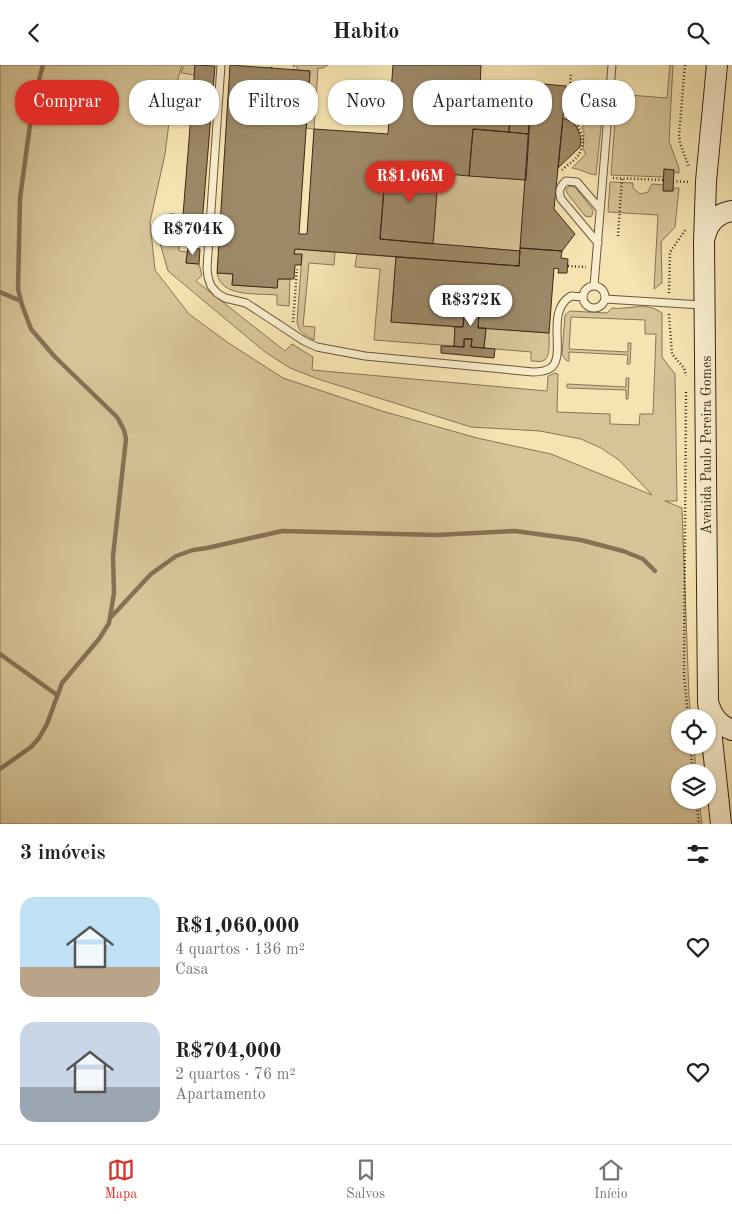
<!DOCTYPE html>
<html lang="pt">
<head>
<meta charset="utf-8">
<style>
  body { margin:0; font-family:"Old Standard TT",serif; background:#f6f6f6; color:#222; height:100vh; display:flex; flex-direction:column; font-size:19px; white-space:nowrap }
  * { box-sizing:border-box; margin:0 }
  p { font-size:16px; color:#767676 }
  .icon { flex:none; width:28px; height:28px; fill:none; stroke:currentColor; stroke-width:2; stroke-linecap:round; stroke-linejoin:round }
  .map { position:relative; height:759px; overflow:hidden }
  .drawer { display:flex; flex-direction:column; background:#fff; flex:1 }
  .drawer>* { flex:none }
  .top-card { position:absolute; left:15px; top:15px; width:702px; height:45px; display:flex; gap:10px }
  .fabs { position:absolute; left:671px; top:644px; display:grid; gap:10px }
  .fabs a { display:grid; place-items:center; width:45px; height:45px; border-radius:50%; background:#fff; box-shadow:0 1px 4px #0004; font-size:25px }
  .price { position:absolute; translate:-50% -42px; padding:0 11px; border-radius:18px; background:#fff; color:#222; font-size:16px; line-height:32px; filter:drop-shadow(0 1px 2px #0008) }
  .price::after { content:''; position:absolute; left:50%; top:30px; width:15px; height:11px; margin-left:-8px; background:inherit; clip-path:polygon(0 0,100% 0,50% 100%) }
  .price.selected { background:#d93025; color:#fff }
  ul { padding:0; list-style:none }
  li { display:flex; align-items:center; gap:15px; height:125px; padding:0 20px }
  li span { display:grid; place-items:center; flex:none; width:140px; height:100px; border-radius:15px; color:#555 }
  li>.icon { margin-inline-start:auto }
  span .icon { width:60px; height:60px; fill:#fffc; stroke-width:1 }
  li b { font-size:21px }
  h2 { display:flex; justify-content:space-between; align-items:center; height:60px; padding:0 20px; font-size:21px }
  .pill { padding:0 18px; border-radius:20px; background:#fff; box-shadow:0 1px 4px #0004; font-size:18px; line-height:45px }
  .pill.selected { background:#d93025; color:#fff }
  header { display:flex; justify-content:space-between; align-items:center; height:65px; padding:0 20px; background:#fff; font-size:22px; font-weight:800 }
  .menu { display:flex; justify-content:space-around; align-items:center; height:70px; border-top:1px solid #e0e0e0; background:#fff; font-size:14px; color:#767676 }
  .menu a { display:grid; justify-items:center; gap:2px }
  .menu .selected { color:#d93025 }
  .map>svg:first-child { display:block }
</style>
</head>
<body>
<header><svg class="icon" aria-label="back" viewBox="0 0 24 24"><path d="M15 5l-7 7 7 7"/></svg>Habito<svg class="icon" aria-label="search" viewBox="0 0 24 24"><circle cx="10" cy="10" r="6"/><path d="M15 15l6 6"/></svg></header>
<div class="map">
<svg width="732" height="759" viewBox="0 0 732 759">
  <rect width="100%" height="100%" fill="#f5e3b1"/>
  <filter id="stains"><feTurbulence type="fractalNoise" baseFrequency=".004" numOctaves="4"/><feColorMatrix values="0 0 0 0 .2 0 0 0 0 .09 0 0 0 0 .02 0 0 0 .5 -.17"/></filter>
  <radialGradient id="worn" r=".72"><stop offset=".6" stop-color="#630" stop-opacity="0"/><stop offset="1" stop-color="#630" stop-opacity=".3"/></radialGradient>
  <path fill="#d6c397" stroke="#8a7457" d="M0 0H182L172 35 165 89 150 157 155 205 189 249 227 277 283 313 382 346 477 373 551 389 652 430 619 395 601 383 581 374 540 366 471 362 318 314 290 303 265 287 168 206 157 167 180 169 179 186 187 187 186 198 199 199 202 210 196 216 285 286 292 279 313 292 312 305 547 326 548 311 555 308 558 309 557 347 610 349V359L639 360 640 349H653L656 269H645V255L571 252 569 284 628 287V278H631L630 299H627L628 290 569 287V296H567L562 290 565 250 570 246 607 248 612 243C629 245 646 236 662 248V292L675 309 677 436H665L682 443 689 632 691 652H680V680H694L696 707 680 708V735H699L702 759H0Z
    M184 0H195V10L181 8Z
    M297 0H328L323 3H318L314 64 306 63 310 6 297 5Z
    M670 0H673L669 76 679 103V108L674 107V105L664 104V112L611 110 617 29 667 33Z
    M574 26 603 28 602 35 577 56 571 52Z
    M603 43 596 110C587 109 581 104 572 103L586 89 583 84 584 67 582 62Z
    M438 108 526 115 520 186 433 179Z
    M610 117 633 118V123L640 129 648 127 652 119 664 120V126H673V123H679L675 162 661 177 662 218 654 224 658 150 608 147Z
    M569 121 575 122 593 145V148L591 152 585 151 567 128 566 125Z
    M295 184 335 187 334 200 309 198 303 261 315 262 314 275C305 270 299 268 297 257L302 190 294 189Z
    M357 189 396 192 391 257 455 262 454 281 374 275 380 204 355 202Z
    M217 208 233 209 232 220 277 223 278 214H290L289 241 277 240V230C257 228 221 233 217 208Z
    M486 263 549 268C549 275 551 293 543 296 540 297 534 296 531 296V287L484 283Z
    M626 313H629L628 334H626V325L567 323V319L626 322Z"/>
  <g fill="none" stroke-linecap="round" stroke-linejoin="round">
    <path stroke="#877154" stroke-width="4.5" d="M0 227 21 236
      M112 551 151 509 176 491 193 485 207 483 282 466 436 470 515 466 581 475 623 486 643 494 655 506
      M0 589 57 630
      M0 704 31 682 39 673 47 659 62 618 99 574 109 558 114 528 113 491 126 374 124 365 117 352 55 292 31 264 22 240 18 224 20 133 33 38 43 0"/>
  </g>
  <path fill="#9d8867" stroke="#3e2617" d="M195 0 215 1 201 171 168 168 170 149 183 150Z
    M230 0 310 6 299 169H307L314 64 388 69 393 0H481L480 24 505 25 506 17 516 18V22H512L509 67 473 64 469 111 438 108 439 102 386 98 380 174 520 186 519 201 295 184 294 189H302L301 200H295L294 214H278L277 223 232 220 233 209 217 208Z
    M532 18 566 21 554 144 575 169 562 186 520 183Z
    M512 22 532 23 529 69 509 67Z
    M563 53 570 56 576 61 579 67 581 75 580 82 558 103Z
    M473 64 529 69 526 115 469 111Z
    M386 98 439 102 433 179 380 174Z
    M664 104 674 105 673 126H663Z
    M188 183 200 184 199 199 186 198Z
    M520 183 562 186 561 193 568 194 567 208H558L559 204 554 203 549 268 478 263 480 236 465 235 463 262 391 257 396 192 519 201Z
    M465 235 480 236 478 263H486L484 283 471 282 472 274H464V282L454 281 455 262H463Z
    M464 274H472L471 282 495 284 494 293 441 288V281L464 282Z"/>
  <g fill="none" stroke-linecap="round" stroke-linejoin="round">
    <g stroke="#6c553e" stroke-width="9">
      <path id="lane" d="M221 0 207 203 208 212 211 221 217 228 225 233 246 238 304 276 317 282 365 291 533 307C539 307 547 306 552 302 566 288 545 246 571 231L583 232
        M598 178 561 134C558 126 560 121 566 116L577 117 600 144
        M583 232a11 11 0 1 1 22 0a11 11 0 1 1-22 0Z
        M594 221 612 0
        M605 234 702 240"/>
    </g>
    <g stroke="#3e2617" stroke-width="22">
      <path id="secondary" d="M717 0 706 116 704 177 708 636 721 759
        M705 172C708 158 718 148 732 146
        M709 640C713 653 720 660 732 665"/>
    </g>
    <path stroke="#3e2617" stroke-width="2.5" stroke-dasharray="1 2.5" stroke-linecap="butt" d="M685 0 679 70 680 78 689 102
      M271 3V0
      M294 5V0
      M578 60 597 43
      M562 105C567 100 576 95 579 89 588 74 580 60 567 52L571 9
      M613 113 664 115
      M673 116 689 117
      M618 171 622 113
      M568 201 586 202
      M669 228 670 187 686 164
      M669 249 672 289 684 303 686 311
      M293 257 297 204
      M686 327 684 609 688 652
      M690 680 693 708
      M696 735 699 759"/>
    <use href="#lane" stroke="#f8edcc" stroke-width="7"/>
    <use href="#secondary" stroke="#f8edcc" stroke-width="20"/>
  </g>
  <g text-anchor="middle" stroke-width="4" stroke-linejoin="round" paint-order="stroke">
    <g font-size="14" fill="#3e2617" stroke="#f8edcc">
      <text transform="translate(706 380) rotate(-90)" y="5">Avenida Paulo Pereira Gomes</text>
    </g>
  </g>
  <rect width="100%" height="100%" filter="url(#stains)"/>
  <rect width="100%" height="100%" fill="url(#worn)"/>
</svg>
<div class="fabs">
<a><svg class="icon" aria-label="locate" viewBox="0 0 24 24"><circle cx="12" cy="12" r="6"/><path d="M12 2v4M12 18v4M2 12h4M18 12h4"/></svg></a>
<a><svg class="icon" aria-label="layers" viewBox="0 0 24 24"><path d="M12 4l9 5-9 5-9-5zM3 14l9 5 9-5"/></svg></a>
</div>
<b class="price selected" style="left:410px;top:138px">R$1.06M</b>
<b class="price" style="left:193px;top:191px">R$704K</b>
<b class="price" style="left:471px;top:262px">R$372K</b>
<div class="top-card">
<a class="pill selected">Comprar</a>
<a class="pill">Alugar</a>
<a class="pill">Filtros</a>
<a class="pill">Novo</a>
<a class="pill">Apartamento</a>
<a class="pill">Casa</a>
</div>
</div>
<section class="drawer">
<h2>3 imóveis<svg class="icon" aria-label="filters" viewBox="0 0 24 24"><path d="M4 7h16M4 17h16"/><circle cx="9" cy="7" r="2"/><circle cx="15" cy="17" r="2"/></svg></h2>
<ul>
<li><span style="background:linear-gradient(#bfe0f5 70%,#b9a48a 0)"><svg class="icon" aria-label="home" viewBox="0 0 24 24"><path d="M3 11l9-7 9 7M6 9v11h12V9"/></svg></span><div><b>R$1,060,000</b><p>4 quartos · 136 m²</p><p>Casa</p></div><svg class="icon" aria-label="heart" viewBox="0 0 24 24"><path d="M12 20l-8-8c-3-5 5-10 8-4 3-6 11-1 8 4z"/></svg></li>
<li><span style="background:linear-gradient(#c9d6e8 65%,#9aa5b1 0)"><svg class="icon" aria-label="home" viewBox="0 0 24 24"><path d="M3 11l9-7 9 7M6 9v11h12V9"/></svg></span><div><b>R$704,000</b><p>2 quartos · 76 m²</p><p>Apartamento</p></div><svg class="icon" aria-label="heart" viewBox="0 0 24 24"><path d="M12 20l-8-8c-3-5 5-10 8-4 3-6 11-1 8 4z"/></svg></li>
</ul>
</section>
<nav class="menu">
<a class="selected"><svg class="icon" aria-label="map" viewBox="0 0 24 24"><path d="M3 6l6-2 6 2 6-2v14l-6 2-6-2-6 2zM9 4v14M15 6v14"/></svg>Mapa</a>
<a><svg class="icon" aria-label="saved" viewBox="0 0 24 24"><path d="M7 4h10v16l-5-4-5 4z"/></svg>Salvos</a>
<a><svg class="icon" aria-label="home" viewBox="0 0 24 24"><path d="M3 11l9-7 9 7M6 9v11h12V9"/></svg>Início</a>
</nav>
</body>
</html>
